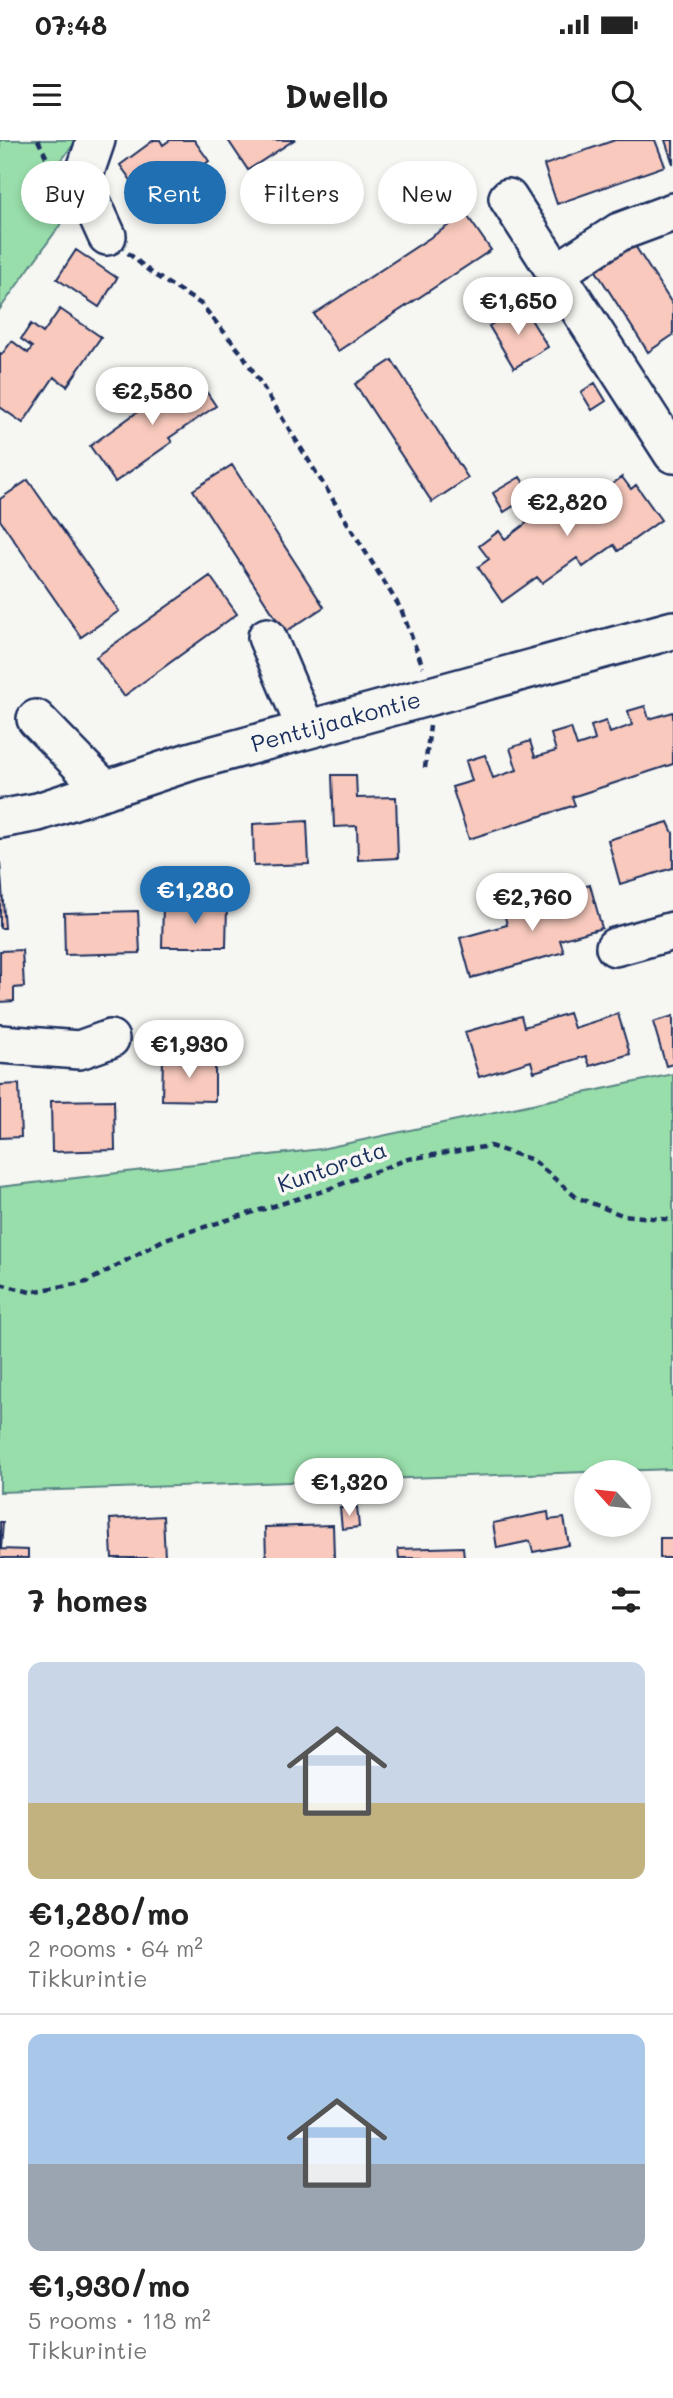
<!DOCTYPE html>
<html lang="en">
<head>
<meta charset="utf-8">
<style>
  body { margin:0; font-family:Mali,sans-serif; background:#f6f6f6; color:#222; height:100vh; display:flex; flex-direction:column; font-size:26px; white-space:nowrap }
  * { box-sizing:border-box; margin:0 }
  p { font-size:23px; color:#767676 }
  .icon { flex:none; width:38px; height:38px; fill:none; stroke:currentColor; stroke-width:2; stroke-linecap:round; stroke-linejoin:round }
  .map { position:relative; height:1418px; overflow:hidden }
  .details { display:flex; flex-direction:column; background:#fff; flex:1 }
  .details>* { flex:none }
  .guide { position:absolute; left:21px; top:21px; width:632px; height:63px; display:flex; gap:14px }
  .needle { width:46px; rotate:297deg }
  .tools { position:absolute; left:574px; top:1320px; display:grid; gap:14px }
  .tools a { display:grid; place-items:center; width:77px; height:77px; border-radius:50%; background:#fff; box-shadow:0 4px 10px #0003; font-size:35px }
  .price { position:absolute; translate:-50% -60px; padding:0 16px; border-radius:24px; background:#fff; color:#222; font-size:23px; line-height:46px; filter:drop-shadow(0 2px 4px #0008) }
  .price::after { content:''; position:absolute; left:50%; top:42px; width:21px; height:16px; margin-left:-10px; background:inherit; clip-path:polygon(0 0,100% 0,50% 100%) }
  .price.selected { background:#1f6fb2; color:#fff }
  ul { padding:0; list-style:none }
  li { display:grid; align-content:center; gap:14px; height:371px; padding:0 28px }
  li+li { border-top:2px solid #e0e0e0 }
  li span { display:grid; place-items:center; height:217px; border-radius:14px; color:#555 }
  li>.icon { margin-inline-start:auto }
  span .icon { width:126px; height:126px; fill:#fffc; stroke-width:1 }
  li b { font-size:30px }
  h2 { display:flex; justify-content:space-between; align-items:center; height:84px; padding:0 28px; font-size:30px }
  .chip { padding:0 24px; border-radius:32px; background:#fff; box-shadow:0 4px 10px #0003; font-size:24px; line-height:63px }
  .chip.selected { background:#1f6fb2; color:#fff }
  .status { display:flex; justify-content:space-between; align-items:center; height:49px; padding:0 35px; background:#fff; direction:ltr }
  .status svg { height:19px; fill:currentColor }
  header { display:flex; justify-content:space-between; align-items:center; height:91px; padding:0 28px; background:#fff; font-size:32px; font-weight:800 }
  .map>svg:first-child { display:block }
</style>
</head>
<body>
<div class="status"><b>07:48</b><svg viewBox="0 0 49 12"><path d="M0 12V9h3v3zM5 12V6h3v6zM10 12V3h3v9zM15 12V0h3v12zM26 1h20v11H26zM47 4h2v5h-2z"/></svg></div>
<header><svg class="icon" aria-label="menu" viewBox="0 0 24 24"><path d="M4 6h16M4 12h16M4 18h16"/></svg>Dwello<svg class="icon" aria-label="search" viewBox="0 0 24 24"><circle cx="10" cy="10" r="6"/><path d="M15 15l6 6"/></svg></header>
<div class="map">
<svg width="673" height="1418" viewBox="0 0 673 1418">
  <rect width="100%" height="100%" fill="#f6f6f2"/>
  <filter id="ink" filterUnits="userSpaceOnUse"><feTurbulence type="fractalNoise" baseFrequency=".0143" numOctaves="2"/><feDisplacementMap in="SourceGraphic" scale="14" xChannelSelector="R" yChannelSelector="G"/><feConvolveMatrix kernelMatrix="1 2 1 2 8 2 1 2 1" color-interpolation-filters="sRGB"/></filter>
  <g filter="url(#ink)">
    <path fill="#98deab" stroke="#5a8684" stroke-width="2" d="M0 0H77L33 57 65 78 0 169Z
      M673 934V1329L0 1352V1047L321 1009Z"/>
    <path fill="#f8c9bc" stroke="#1b2f5e" stroke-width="2" d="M154 0H160L163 5 170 0H194L209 21 192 34 185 25 143 57 120 25Z
      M228 0H294L248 30Z
      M615 0H655L665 26 557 64 544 25Z
      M665 0H673V24Z
      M466 74 491 110 338 211 314 174Z
      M630 98 673 165V195L648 212 591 123Z
      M76 110 117 138 99 167 57 139Z
      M522 165 548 207 514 228 489 186Z
      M60 169 101 197 67 246 54 237 23 283 0 267V213L2 214 12 201 28 213 32 207 21 199 31 184 43 193Z
      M392 220 468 338 432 362 355 244Z
      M193 232 216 266 169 298 172 302 115 342 90 306Z
      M595 243 606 261 592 270 581 252Z
      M232 325 324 467 285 492 193 350Z
      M520 337 531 355 504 372 493 353Z
      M622 337 631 349 636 345 661 380 618 411 614 405 583 427 577 418 542 443 537 437 502 462 478 427 489 419 479 406 499 391 505 399 540 373 545 380 580 355 586 363Z
      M28 340 119 471 81 497 0 380V359Z
      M210 436 237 474 124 556 96 517Z
      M645 566 649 579 673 572V624L572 657 575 665 469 699 452 647 472 641 466 621 485 615 493 638 517 630 510 608 530 601 535 617 556 611 551 594 571 588 577 606 595 600 591 586 606 581 610 593 632 585 628 571Z
      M332 635H356L357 658 396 657 398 718 358 720 357 686 334 687Z
      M307 681 309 724 254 726 253 684Z
      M668 682 673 693V728L620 744 608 700Z
      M0 722 5 788H0Z
      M590 745 602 788 560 800 564 812 471 838 460 798 507 785 505 777 543 767 541 759Z
      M163 765H227L226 807H162Z
      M138 771 140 813 65 815 64 773Z
      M22 810 24 847 14 848V861L0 862V811Z
      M569 873 574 888 618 874 630 914 590 926 586 916 534 932 531 921 479 937 465 892 521 876 524 887Z
      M673 876V924L666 926 653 882Z
      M163 919H215V961L162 960Z
      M19 944 21 997 0 998V945Z
      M114 960 115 1010 52 1012 51 961Z
      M357 1367 359 1387 342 1389 340 1368Z
      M548 1372 549 1380 564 1378 569 1405 533 1412 530 1401 497 1408 493 1383Z
      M163 1376 165 1418H112L110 1379Z
      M0 1382H3L1 1409 28 1410V1418H0Z
      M333 1385 334 1418H266L265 1387Z
      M660 1398H673V1418H660Z
      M463 1407 464 1418H399L398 1409Z"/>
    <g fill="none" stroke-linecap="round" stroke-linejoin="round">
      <g stroke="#1b2f5e" stroke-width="42">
        <g id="minor">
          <path d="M96 0 82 41 107 96"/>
          <path d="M508 58 673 314"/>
          <path d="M556 133 619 92 673 72"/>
          <path d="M267 497 306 589"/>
          <path d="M36 579 105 650"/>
          <path id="s1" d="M0 679 38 672 192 621 673 490"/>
          <path d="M615 807 673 791"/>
          <path d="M0 904 79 910 110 899"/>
        </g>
      </g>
      <path stroke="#1b2f5e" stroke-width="4.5" stroke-dasharray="7 5" stroke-linecap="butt" d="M38 0 53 31
        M128 113 153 134 201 164 243 215 401 469 423 527
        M425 628 430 586
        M0 1144 30 1152 87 1142 165 1099 323 1051 408 1019 490 1006 533 1020 576 1057 622 1075 673 1080"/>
      <use href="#minor" stroke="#f6f6f2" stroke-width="37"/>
    </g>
  </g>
  <g text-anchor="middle" stroke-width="7" stroke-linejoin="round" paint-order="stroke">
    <g font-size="23" fill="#1b2f5e" stroke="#f6f6f2">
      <text dy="8" stroke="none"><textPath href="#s1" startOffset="350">Penttijaakontie</textPath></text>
      <text transform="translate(332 1027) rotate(-19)" y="8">Kuntorata</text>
    </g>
  </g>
</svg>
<div class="tools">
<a><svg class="needle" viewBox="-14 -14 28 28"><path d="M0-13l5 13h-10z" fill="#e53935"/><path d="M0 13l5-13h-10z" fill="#767676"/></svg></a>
</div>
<b class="price" style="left:518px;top:197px">€1,650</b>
<b class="price" style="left:152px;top:287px">€2,580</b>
<b class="price" style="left:567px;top:398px">€2,820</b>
<b class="price selected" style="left:195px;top:786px">€1,280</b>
<b class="price" style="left:532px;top:793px">€2,760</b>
<b class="price" style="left:189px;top:940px">€1,930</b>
<b class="price" style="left:349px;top:1378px">€1,320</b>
<div class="guide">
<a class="chip">Buy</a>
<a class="chip selected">Rent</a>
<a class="chip">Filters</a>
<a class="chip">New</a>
</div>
</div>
<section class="details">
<h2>7 homes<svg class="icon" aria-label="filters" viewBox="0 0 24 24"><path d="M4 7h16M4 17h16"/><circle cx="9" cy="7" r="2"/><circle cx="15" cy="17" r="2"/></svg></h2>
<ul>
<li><span style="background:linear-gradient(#c9d6e8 65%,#c2b280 0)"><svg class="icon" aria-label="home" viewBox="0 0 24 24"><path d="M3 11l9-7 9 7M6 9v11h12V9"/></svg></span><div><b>€1,280/mo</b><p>2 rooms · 64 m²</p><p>Tikkurintie</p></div></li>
<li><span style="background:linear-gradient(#a9c7e8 60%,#9aa5b1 0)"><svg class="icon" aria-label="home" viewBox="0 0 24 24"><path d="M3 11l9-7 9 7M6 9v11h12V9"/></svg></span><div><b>€1,930/mo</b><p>5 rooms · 118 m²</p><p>Tikkurintie</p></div></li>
</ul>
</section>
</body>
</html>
